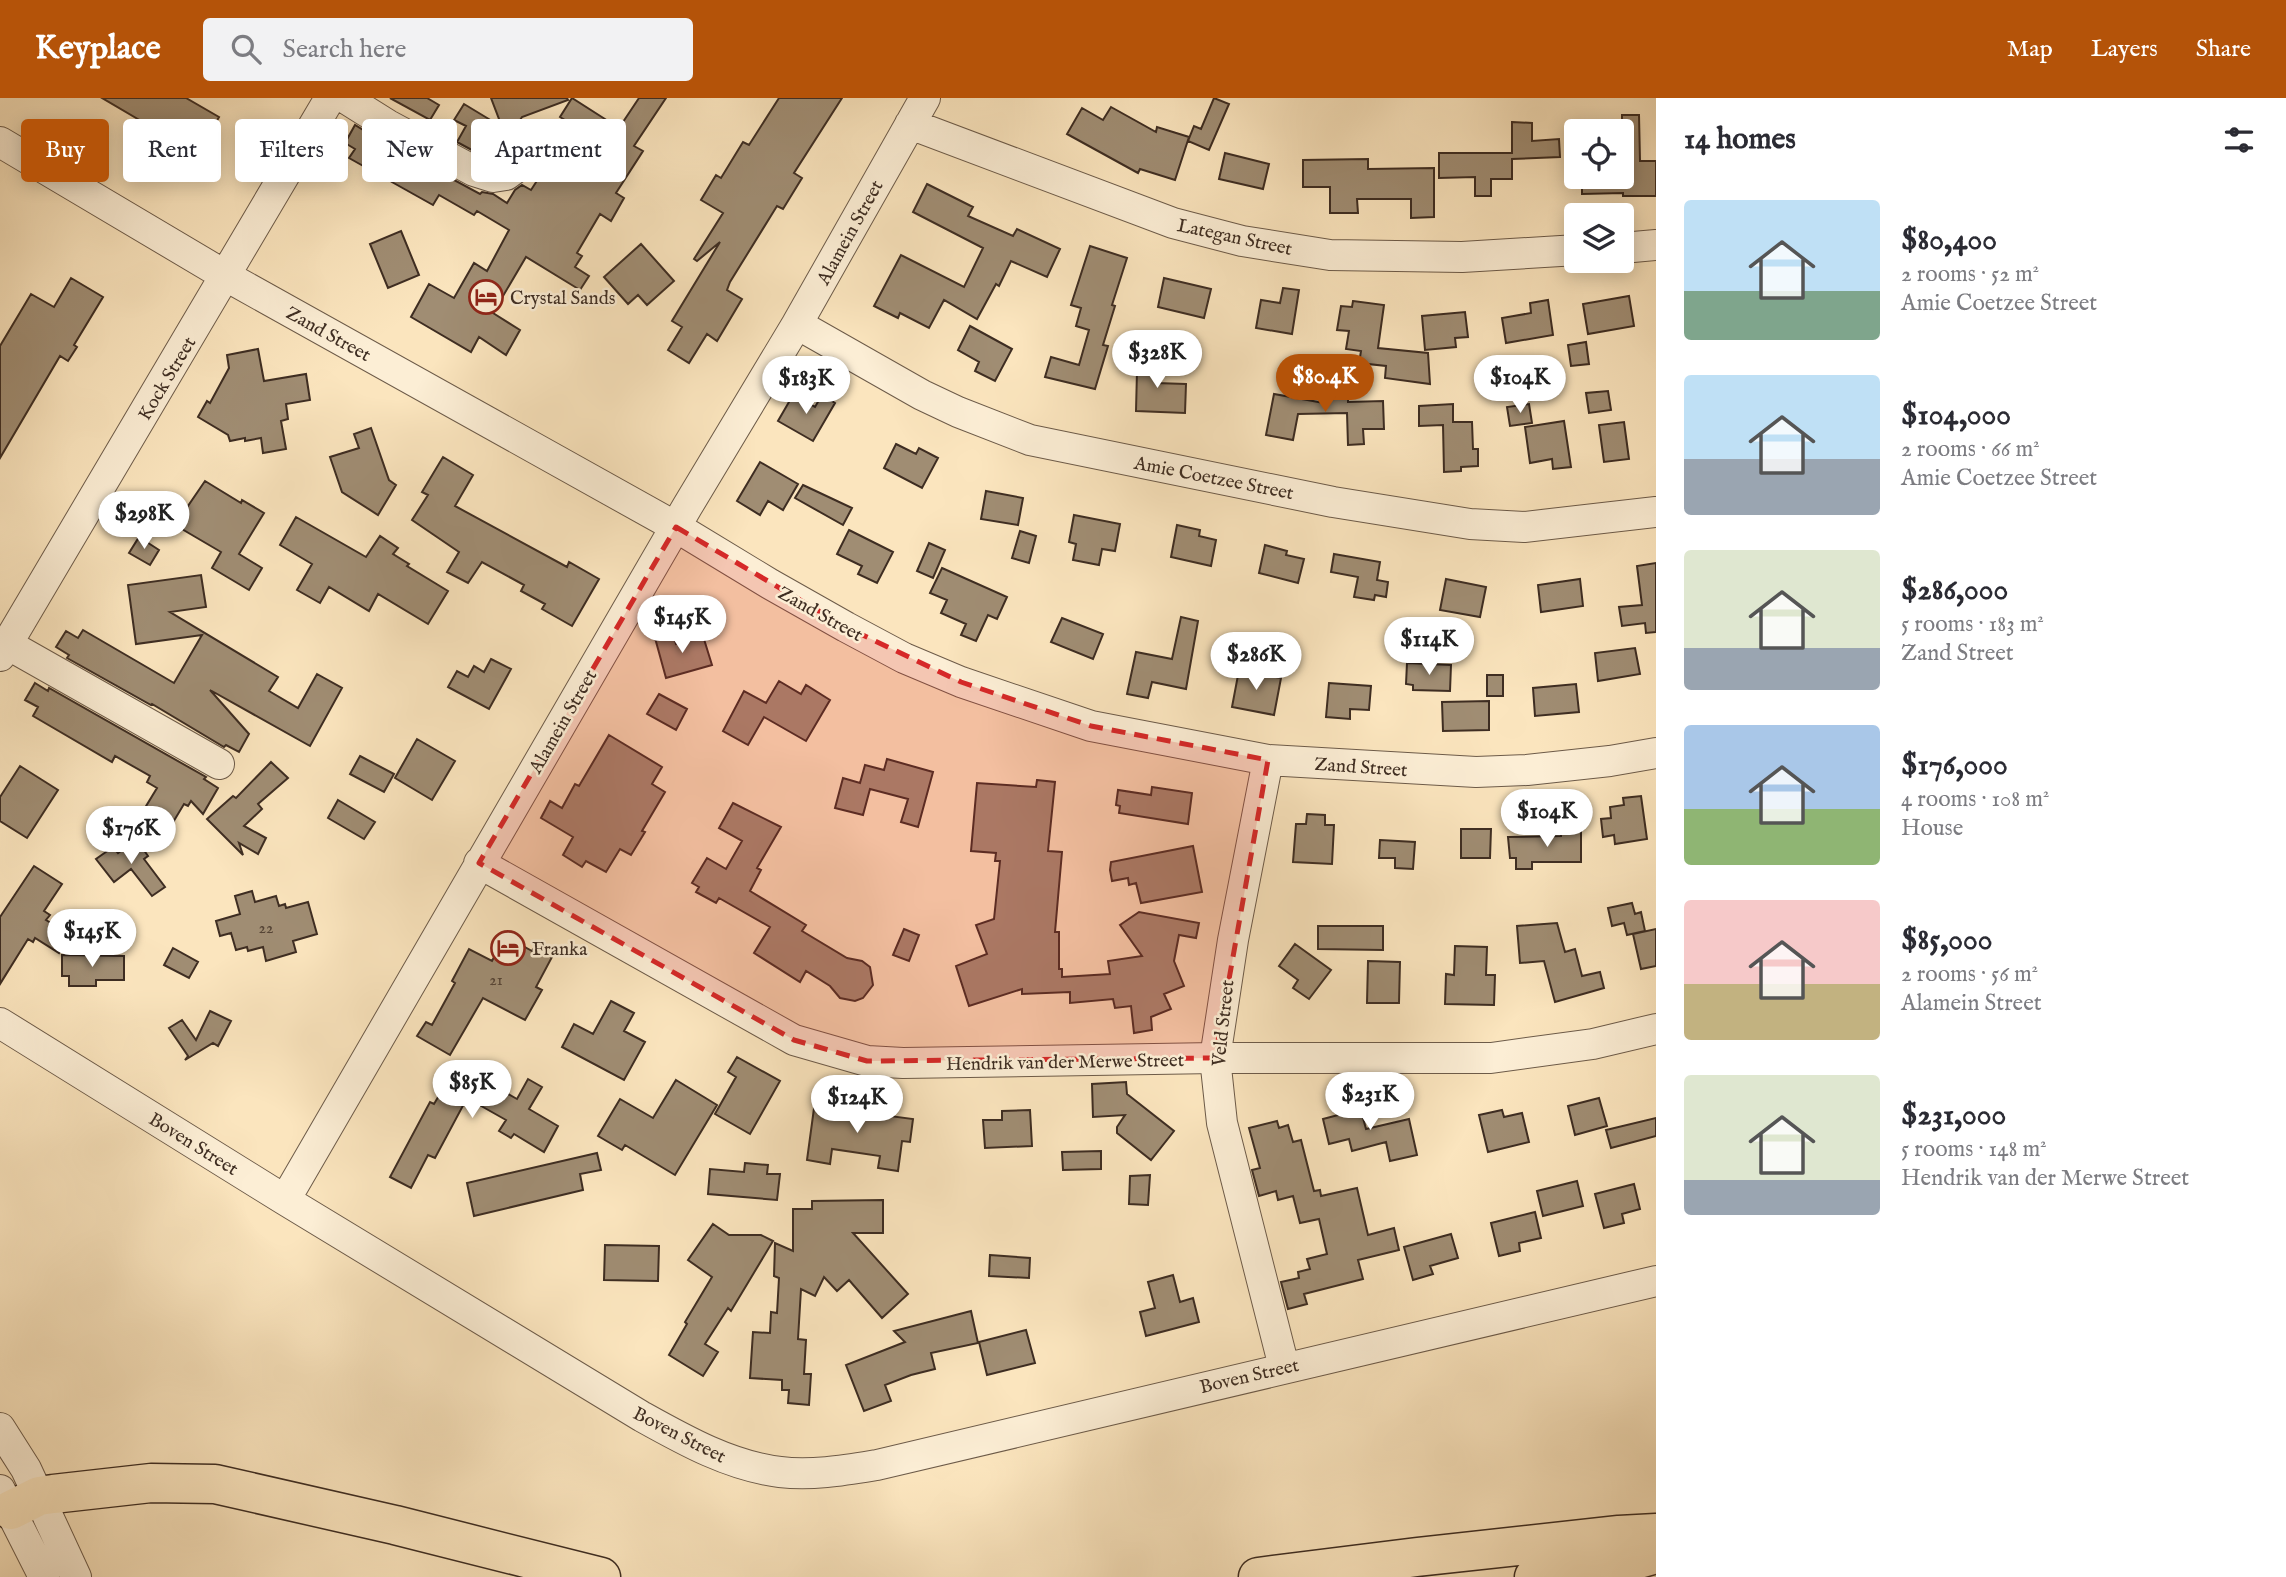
<!DOCTYPE html>
<html lang="en">
<head>
<meta charset="utf-8">
<style>
  body { margin:0; font-family:"IM FELL English",serif; background:#f2f2f3; color:#2b2b33; height:100vh; display:flex; flex-direction:column; font-size:26px; white-space:nowrap }
  * { box-sizing:border-box; margin:0 }
  p { font-size:23px; color:#7c7c81 }
  .icon { flex:none; width:38px; height:38px; fill:none; stroke:currentColor; stroke-width:2; stroke-linecap:round; stroke-linejoin:round }
  .map { position:relative; flex:1; overflow:hidden }
  .details { display:flex; flex-direction:column; background:#fff; width:630px }
  .details>* { flex:none }
  .hud { position:absolute; left:21px; top:21px; width:665px; height:63px; display:flex; gap:14px }
  .fabs { position:absolute; left:1564px; top:21px; display:grid; gap:14px }
  .fabs a { display:grid; place-items:center; width:70px; height:70px; border-radius:7px; background:#fff; box-shadow:0 4px 18px #0003; font-size:35px }
  .price { position:absolute; translate:-50% -60px; padding:0 16px; border-radius:24px; background:#fff; color:#222; font-size:23px; line-height:46px; filter:drop-shadow(0 2px 4px #0008) }
  .price::after { content:''; position:absolute; left:50%; top:42px; width:21px; height:16px; margin-left:-10px; background:inherit; clip-path:polygon(0 0,100% 0,50% 100%) }
  .price.current { background:#b45309; color:#fff }
  ul { padding:0; list-style:none }
  li { display:flex; align-items:center; gap:21px; height:175px; padding:0 28px }
  li span { display:grid; place-items:center; flex:none; width:196px; height:140px; border-radius:7px; color:#555 }
  li>.icon { margin-inline-start:auto }
  span .icon { width:84px; height:84px; fill:#fffc; stroke-width:1 }
  li b { font-size:30px }
  h2 { display:flex; justify-content:space-between; align-items:center; height:84px; padding:0 28px; font-size:30px }
  .pill { padding:0 24px; border-radius:7px; background:#fff; box-shadow:0 4px 18px #0003; font-size:24px; line-height:63px }
  .pill.current { background:#b45309; color:#fff }
  header { display:flex; align-items:center; gap:42px; box-sizing:border-box; height:98px; padding:0 35px; background:#b45309; color:#fff }
  header strong { font-size:33px }
  nav { display:flex; gap:38px; margin-inline-start:auto; font-size:24px }
  .search { width:490px; height:63px; background:#f2f2f3; display:flex; align-items:center; gap:18px; box-sizing:border-box; padding:0 24px; border-radius:7px; color:#7c7c81; font-size:26px }
  main { display:flex; flex:1; min-height:0 }
  .map>svg:first-child { display:block }
</style>
</head>
<body>
<header>
<strong>Keyplace</strong>
<div class="search"><svg class="icon" aria-label="search" viewBox="0 0 24 24"><circle cx="10" cy="10" r="6"/><path d="M15 15l6 6"/></svg>Search here</div>
<nav><a>Map</a><a>Layers</a><a>Share</a></nav>
</header>
<main>
<div class="map">
<svg width="1656" height="1479" viewBox="0 0 1656 1479">
  <rect width="100%" height="100%" fill="#fbe5be"/>
  <filter id="stains"><feTurbulence type="fractalNoise" baseFrequency=".00286" numOctaves="4"/><feColorMatrix values="0 0 0 0 .2 0 0 0 0 .09 0 0 0 0 .02 0 0 0 .5 -.17"/></filter>
  <radialGradient id="worn" r=".72"><stop offset=".6" stop-color="#630" stop-opacity="0"/><stop offset="1" stop-color="#630" stop-opacity=".3"/></radialGradient>
  <path fill="#a08d73" stroke="#3e2d22" stroke-width="2" d="M102 0H186L219 19 192 65 147 39 153 30Z
    M390 0H427L439 7 430 22Z
    M491 0H567L568 2 522 19 496 61 488 56 486 59 481 57 457 44 466 28 454 22 464 6 502 29Z
    M572 0 619 30 639 0H666L634 48 643 53 616 95 624 100 611 123 600 116 577 155 582 158 575 169 589 178 580 192 526 159 493 215 520 232 506 257 479 239 471 254 411 219 429 186 454 200 474 165 487 173 509 132 477 113 474 117 439 97 433 107 349 60 355 51 345 45 355 27 384 45 382 49 428 76 432 70 480 96 482 94 493 96 507 105 515 92 522 87 531 92 573 27 560 19Z
    M779 0H842L794 75 802 80 783 111 777 108 730 184 727 192 742 201 717 243 707 236 689 265 668 252 682 229 672 223 720 144 697 163 694 161 723 115 701 102 716 77 721 80 743 44 749 47Z
    M1214 0 1229 6 1209 52 1188 43 1194 28 1201 31Z
    M1111 9 1156 34 1157 29 1189 39 1175 82 1140 71 1138 75 1067 36 1082 10 1103 22Z
    M1622 17H1639L1640 63H1656V98H1623V95L1582 96V79H1622Z
    M1512 24 1532 25V43L1559 41 1560 59 1512 61V81H1491V98H1475V79L1439 80V55H1512Z
    M1225 55 1269 66 1263 91 1219 81Z
    M1368 61V71L1434 70V119L1411 120V101H1357L1358 115H1330V89H1303V62Z
    M927 86 973 109 968 118 1013 138 1017 131 1060 151 1047 179 1011 163 999 188 996 186 977 221 944 202 929 230 900 215 898 220 874 208 901 157 964 189 983 150 913 114Z
    M401 133 419 177 388 190 370 146Z
    M641 146 674 183 647 207 638 197 628 206 604 179Z
    M1090 148 1127 160 1112 207 1115 208 1103 247 1108 248 1095 291 1045 279 1051 259 1079 267 1089 232 1076 228 1081 210 1071 207Z
    M71 180 103 199 74 247 77 249 68 263 60 258 0 360V248L31 196 54 209Z
    M1164 180 1211 191 1204 220 1158 209Z
    M1283 190 1299 192 1292 236 1256 230 1261 202 1280 205Z
    M1629 198 1634 228 1588 236 1583 206Z
    M1548 202 1553 237 1506 245 1502 220 1531 215 1530 205Z
    M1353 203 1384 207 1378 250 1428 255 1430 286 1385 280 1386 268 1359 265 1361 253 1346 251 1349 233 1337 232 1341 208 1352 209Z
    M1465 214 1468 239 1455 240 1456 249 1425 252 1422 218Z
    M970 228 1012 251 995 283 975 273 979 264 958 252Z
    M1586 244 1589 266 1571 268 1568 247Z
    M258 251 264 283 306 276 310 302 286 306 288 321 281 323 286 351 263 355 261 340 245 343V340L230 343 228 337 198 319 207 303 210 305 229 270 227 257Z
    M1138 257 1161 262 1156 285 1186 286 1185 315 1136 313 1137 273 1135 272Z
    M1348 292V304L1383 303 1384 331H1363L1364 346 1348 347 1347 315 1298 316 1293 342 1266 337 1274 296 1324 305V293Z
    M1608 293 1611 312 1589 315 1586 295Z
    M793 297 815 309 822 297 835 305 813 343 778 323Z
    M1453 306V324H1472L1473 351H1478V368L1461 369V373L1444 374 1443 327 1419 328V308Z
    M1529 306 1532 325 1510 328 1507 309Z
    M1564 323 1571 369 1553 371 1552 361 1530 365 1525 329Z
    M1624 324 1629 361 1604 364 1599 327Z
    M371 330 389 382 396 387 378 417 342 394 330 359 359 350 354 336Z
    M896 346 916 356 919 350 938 360 922 390 884 370Z
    M443 359 473 377 455 408 567 469 569 464 599 481 572 528 542 511 545 506 521 493 524 487 482 464 468 485 447 474 459 454 412 422 428 397 422 394Z
    M760 364 798 386 783 412 768 403 760 417 737 403Z
    M205 383 241 405 242 402 264 415 239 456 262 470 249 492 212 470 221 454 175 427Z
    M803 387 852 410 843 427 795 400Z
    M986 393 1023 400 1018 427 981 421Z
    M1074 417 1120 426 1115 453 1102 451 1099 467 1073 462 1076 446 1069 444Z
    M296 419 366 459 380 438 398 450 393 456 409 466 407 468 448 493 428 526 378 496 369 513 329 489 320 505 297 492 312 466 280 447Z
    M1177 427 1200 432 1199 438 1216 442 1211 468 1171 459Z
    M849 432 893 454 877 485 858 476 862 468 837 456Z
    M1020 433 1036 438 1029 465 1012 460Z
    M139 439 159 452 150 467 129 455Z
    M929 445 945 452 933 480 917 473Z
    M1265 447 1287 453 1286 457 1304 461 1298 485 1259 475Z
    M1334 456 1380 464 1377 482 1388 484 1386 499 1375 497 1374 502 1354 499 1358 479 1331 474Z
    M1656 465V534L1646 535 1645 525 1622 528 1619 509 1642 507 1637 468Z
    M942 470 1007 499 997 521 988 517 976 543 961 537 966 526 941 515 947 502 930 495Z
    M201 477 206 509 170 514 278 579 269 593 298 610 317 576 342 590 310 648 210 592 249 636 239 654 226 647 224 649 152 606 151 607 67 560 69 557 56 549 66 533 78 540 83 532 174 585 202 537 136 546 128 487Z
    M1446 481 1486 489 1480 519 1440 512Z
    M1580 481 1583 508 1541 514 1538 487Z
    M1181 519 1198 523 1186 591 1152 584 1148 600 1127 596 1136 554 1172 561Z
    M1062 520 1103 536 1093 561 1051 544Z
    M673 535 676 546 703 538 712 567 666 580 655 540Z
    M1635 550 1640 576 1598 583 1595 555Z
    M491 561 511 571 489 611 448 589 457 573 468 579 474 568 484 574Z
    M1407 565 1451 567 1450 593 1413 592V587L1406 586Z
    M1239 572 1281 580 1274 617 1232 609Z
    M1487 577H1503V598H1487Z
    M779 583 801 596 806 587 830 602 806 643 764 619 748 647 723 633 744 593 766 605Z
    M35 585 48 593 49 590 206 679 204 681 218 690 203 716 191 703 188 708 184 706 166 736H159L137 723 157 690 147 684 150 678 115 658 112 664 33 618 38 609 25 602Z
    M1329 585 1371 588 1369 612 1350 611V621L1326 619Z
    M1576 586 1579 614 1535 618 1533 590Z
    M659 596 687 611 676 632 647 616Z
    M1489 603V632L1443 633 1442 604Z
    M609 637 662 669 652 686 665 694 642 733 645 734 631 757 620 751 606 774 586 763 582 769 563 757 573 739 541 720 550 703 562 710 575 686 579 688Z
    M417 641 455 663 432 702 395 680Z
    M360 658 394 676 384 694 350 676Z
    M887 661 933 674 918 729 901 724 908 701 870 691 863 717 835 710 843 680 860 685 865 667 884 672Z
    M271 664 288 680 258 706 262 711 244 728 266 740 258 756 239 745 243 757 207 721 233 698 236 700Z
    M20 668 58 692 27 740 0 723V699Z
    M1037 682 1055 684 1048 753 1062 754 1055 834H1059V871H1062V879L1110 876 1108 863 1142 858 1120 827 1139 814 1199 825 1196 840 1179 837 1174 863 1184 888 1164 896 1171 911 1151 919 1152 932 1134 935 1131 908 1115 910 1113 901 1070 905V894L1022 896V891L969 908 956 868 987 856 976 827 994 821 1000 763H995L996 755 971 753 977 685 1036 689Z
    M1152 689 1192 695 1188 726 1119 715 1120 708 1116 707 1118 692 1151 697Z
    M1641 698 1647 741 1615 746 1614 737 1603 739 1601 721 1611 720 1610 709 1624 707 1623 700Z
    M338 702 375 724 364 741 328 720Z
    M733 705 781 729 757 770 761 772 750 793 806 827 802 833 847 860 862 863 870 869 873 887 863 900 855 903 840 900 830 888 806 873 800 884 754 855 770 829 719 800 716 805 696 794 699 789 692 785 707 760 726 771 742 743 719 730Z
    M1307 716 1325 717V727H1334L1332 766 1293 764 1296 726H1306Z
    M1561 730H1581V764H1532V771H1516V760H1510L1508 739 1561 738Z
    M1461 731H1491L1490 760H1461Z
    M136 741 148 758 144 761 165 789 152 798 131 771 114 784 96 761 113 749 118 755Z
    M1380 742 1415 744 1413 771 1395 770V760H1379Z
    M1193 748 1202 794 1141 805 1136 785 1129 787 1128 780 1112 783 1110 772 1111 764Z
    M34 768 62 786 44 813 50 817 46 822 70 836 59 855 35 840 33 844 28 841 0 886V819Z
    M252 793 255 804 276 798 279 808 285 806 286 810 308 804 317 836 293 843 296 854 266 863 263 849 248 853 247 849 236 852 231 835 220 838 216 823 240 816 235 798Z
    M1632 805 1635 816 1641 814 1645 833 1627 837 1624 825 1612 828 1608 810Z
    M1557 825 1565 854 1575 851 1582 878 1600 874 1604 890 1555 904 1544 863 1520 865 1517 828Z
    M1318 828H1383V852L1318 851Z
    M904 831 919 837 909 863 893 857Z
    M1656 831V868L1641 871 1633 836Z
    M505 838 532 853 534 850 552 859 536 889 542 892 525 922 483 900 450 957 417 938 426 924 432 927 455 885 452 883 469 851 492 863Z
    M1295 846 1331 872 1309 901 1293 890 1298 882 1279 868Z
    M1455 848 1487 849 1486 877H1495L1494 907 1445 906 1446 876 1454 877Z
    M173 850 198 864 189 880 164 867Z
    M62 857 124 858V882H96V888H69V878H62Z
    M1368 863 1400 864 1399 905H1367Z
    M611 903 634 915 624 933 645 944 624 982 562 949 574 926 593 936Z
    M210 913 231 923 218 948 213 945 185 962 188 958 169 930 182 922 196 942Z
    M737 959 780 983 750 1036 715 1016 736 979 728 974Z
    M457 967 517 1001 528 981 542 989 529 1011 558 1028 544 1054 514 1036 511 1040 499 1033 506 1022 467 1000 435 1060 428 1057 411 1090 390 1079 430 1004 434 1006Z
    M676 982 717 1007 675 1077 625 1047 622 1052 598 1038 620 1001 653 1020Z
    M1126 984 1127 996 1174 1033 1151 1062 1117 1035V1029L1125 1017 1093 1019 1092 986Z
    M1599 1000 1607 1028 1575 1037 1568 1008Z
    M1358 1001 1366 1031 1409 1021 1417 1057 1390 1063 1386 1044 1352 1053 1349 1041 1329 1046 1323 1021 1342 1016 1340 1006Z
    M815 1003 837 1006 836 1011 913 1021 910 1044 902 1043 898 1073 878 1070 880 1058 832 1051 830 1066 807 1062Z
    M1030 1012 1032 1048 985 1050 983 1022H1002V1013Z
    M1502 1012 1504 1019 1522 1015 1529 1044 1488 1054 1479 1017Z
    M1656 1020V1038L1611 1050 1606 1032Z
    M1277 1023 1279 1030 1288 1027 1293 1044 1301 1042 1314 1093 1320 1092 1321 1098 1357 1090 1368 1137 1394 1130 1399 1152 1358 1162 1363 1181 1304 1196 1307 1206 1288 1211 1281 1184 1299 1180 1298 1174 1310 1171 1307 1161 1327 1156 1319 1121 1300 1125 1293 1098 1278 1102 1276 1093 1259 1098 1252 1072 1260 1070 1249 1030Z
    M1101 1053V1071L1063 1072 1062 1054Z
    M597 1055 601 1072 580 1076 583 1092 474 1118 467 1085Z
    M745 1065 768 1067 767 1076H780L777 1102 708 1096 710 1071 744 1074Z
    M1150 1077 1148 1107 1129 1106 1130 1078Z
    M1577 1083 1583 1108 1543 1118 1537 1093Z
    M1634 1086 1640 1111 1622 1116 1624 1125 1604 1130 1595 1096Z
    M883 1102V1135H853L908 1196 882 1220 849 1182 837 1193 824 1179 815 1198 801 1191 798 1241 806 1242 804 1276H811L809 1307 788 1305 789 1292H782V1282L750 1280 753 1234 770 1235 771 1214 777 1215 779 1180 774 1178 775 1145 793 1153V1111H812V1103Z
    M1535 1114 1541 1140 1519 1145 1520 1153 1499 1158 1491 1125Z
    M713 1126 729 1137H761L773 1143 731 1213 728 1210 705 1246 718 1254 703 1278 669 1257 687 1226 685 1224 712 1179 688 1162Z
    M1451 1136 1458 1160 1430 1168 1433 1176 1413 1182 1404 1149Z
    M605 1147 659 1148 658 1183 604 1182Z
    M990 1157 1030 1160 1029 1180 989 1178Z
    M1173 1177 1180 1204 1193 1200 1199 1224 1146 1238 1140 1214 1155 1210 1148 1184Z
    M971 1213 978 1245 931 1255 935 1271 911 1277 885 1287 891 1303 864 1313 846 1267 905 1244 894 1233Z
    M1026 1232 1035 1265 987 1277 979 1244Z"/>
  <g fill="none" stroke-linecap="round" stroke-linejoin="round">
    <g stroke="#6d5b49" stroke-width="32">
      <path id="minor" d="M345 0 388 27 474 73 493 79 506 77 521 66
        M910 26 1173 125 1242 143 1330 157 1462 159 1577 152
        M0 44 226 178 676 429 770 486 846 529 904 560 961 584 1091 628 1268 662 1476 674 1527 672 1610 663 1656 655
        M1622 150 1656 147
        M797 226 922 297 958 314 1030 342 1333 404 1470 426 1524 429 1656 414
        M7 546 219 666
        M0 558 330 0
        M1268 662 1233 842 1215 960 1222 1025 1284 1269
        M479 765 794 942 867 963 903 965 1215 960H1491L1593 946 1656 931
        M0 925 285 1102 641 1318C684 1342 730 1368 780 1374 812 1378 846 1372 877 1367L1656 1183
        M285 1102 687 409 797 226 925 0
        M0 1330 26 1371 76 1479
        M0 1392 44 1479"/>
    </g>
    <g stroke="#3e2d22" stroke-width="41">
      <path id="highway" d="M11 1412 39 1398 53 1396 151 1385 215 1386 395 1427 601 1479
        M1258 1479 1417 1459 1619 1437 1656 1435
        M1534 1479 1635 1462 1656 1456"/>
    </g>
    <use href="#minor" stroke="#fceed5" stroke-width="30"/>
    <use href="#highway" stroke="#fbe5be" stroke-width="38"/>
  </g>
  <path fill="#d62828" fill-opacity="0.2" stroke="#d62828" stroke-width="5" stroke-dasharray="14 9" stroke-linejoin="round" d="M676 429 846 529 961 584 1091 628 1268 662 1215 960 867 963 794 942 479 765Z"/>
  <defs>
    <g id="hotel-ring" transform="scale(1.75)"><circle r="9.5" fill="#fceed5" stroke="#8f2418" stroke-width="1.5"/><path d="M-6-4.5h1.5V1H6V5H4.5V3h-9V5H-6ZM-4 0a1.8 1.8 0 1 1 3.6 0ZM.5 0V-2.5h3Q6-2.5 6 0Z" fill="#8f2418"/></g>
  </defs>
  <g fill-rule="evenodd">
    <use href="#hotel-ring" x="486" y="199"/>
    <use href="#hotel-ring" x="508" y="850"/>
  </g>
  <g text-anchor="middle" stroke-width="5" stroke-linejoin="round" paint-order="stroke">
    <g font-size="16" fill="#564536">
      <text x="266" y="835">22</text>
      <text x="496" y="887">21</text>
    </g>
    <g font-size="19" fill="#3e2d22" stroke="#fceed5">
      <text transform="translate(849 134) rotate(-61)" y="7">Alamein Street</text>
      <text transform="translate(1235 138) rotate(12)" y="7">Lategan Street</text>
      <text transform="translate(329 235) rotate(29)" y="7">Zand Street</text>
      <text transform="translate(166 280) rotate(-59)" y="7">Kock Street</text>
      <text transform="translate(1214 379) rotate(11)" y="7">Amie Coetzee Street</text>
      <text transform="translate(821 515) rotate(29)" y="7">Zand Street</text>
      <text transform="translate(562 623) rotate(-60)" y="7">Alamein Street</text>
      <text transform="translate(1361 668) rotate(4)" y="7">Zand Street</text>
      <text transform="translate(1222 925) rotate(-84)" y="7">Veld Street</text>
      <text transform="translate(1065 963) rotate(-1)" y="7">Hendrik van der Merwe Street</text>
      <text transform="translate(194 1045) rotate(32)" y="7">Boven Street</text>
      <text transform="translate(1249 1277) rotate(-13)" y="7">Boven Street</text>
      <text transform="translate(680 1336) rotate(27)" y="7">Boven Street</text>
    </g>
    <g font-size="19" fill="#3e2d22" stroke="#fceed5" text-anchor="start">
      <text x="510" y="206">Crystal Sands</text>
      <text x="532" y="857">Franka</text>
    </g>
  </g>
  <rect width="100%" height="100%" filter="url(#stains)"/>
  <rect width="100%" height="100%" fill="url(#worn)"/>
</svg>
<div class="fabs">
<a><svg class="icon" aria-label="locate" viewBox="0 0 24 24"><circle cx="12" cy="12" r="6"/><path d="M12 2v4M12 18v4M2 12h4M18 12h4"/></svg></a>
<a><svg class="icon" aria-label="layers" viewBox="0 0 24 24"><path d="M12 4l9 5-9 5-9-5zM3 14l9 5 9-5"/></svg></a>
</div>
<b class="price" style="left:1157px;top:292px">$328K</b>
<b class="price current" style="left:1325px;top:316px">$80.4K</b>
<b class="price" style="left:1520px;top:317px">$104K</b>
<b class="price" style="left:806px;top:318px">$183K</b>
<b class="price" style="left:144px;top:453px">$298K</b>
<b class="price" style="left:682px;top:557px">$145K</b>
<b class="price" style="left:1429px;top:579px">$114K</b>
<b class="price" style="left:1256px;top:594px">$286K</b>
<b class="price" style="left:1547px;top:751px">$104K</b>
<b class="price" style="left:131px;top:768px">$176K</b>
<b class="price" style="left:92px;top:871px">$145K</b>
<b class="price" style="left:472px;top:1022px">$85K</b>
<b class="price" style="left:1370px;top:1034px">$231K</b>
<b class="price" style="left:857px;top:1037px">$124K</b>
<div class="hud">
<a class="pill current">Buy</a>
<a class="pill">Rent</a>
<a class="pill">Filters</a>
<a class="pill">New</a>
<a class="pill">Apartment</a>
</div>
</div>
<section class="details">
<h2>14 homes<svg class="icon" aria-label="filters" viewBox="0 0 24 24"><path d="M4 7h16M4 17h16"/><circle cx="9" cy="7" r="2"/><circle cx="15" cy="17" r="2"/></svg></h2>
<ul>
<li><span style="background:linear-gradient(#bfe0f5 65%,#7fa58c 0)"><svg class="icon" aria-label="home" viewBox="0 0 24 24"><path d="M3 11l9-7 9 7M6 9v11h12V9"/></svg></span><div><b>$80,400</b><p>2 rooms · 52 m²</p><p>Amie Coetzee Street</p></div></li>
<li><span style="background:linear-gradient(#bfe0f5 60%,#9aa5b1 0)"><svg class="icon" aria-label="home" viewBox="0 0 24 24"><path d="M3 11l9-7 9 7M6 9v11h12V9"/></svg></span><div><b>$104,000</b><p>2 rooms · 66 m²</p><p>Amie Coetzee Street</p></div></li>
<li><span style="background:linear-gradient(#dfe7d0 70%,#9aa5b1 0)"><svg class="icon" aria-label="home" viewBox="0 0 24 24"><path d="M3 11l9-7 9 7M6 9v11h12V9"/></svg></span><div><b>$286,000</b><p>5 rooms · 183 m²</p><p>Zand Street</p></div></li>
<li><span style="background:linear-gradient(#a9c7e8 60%,#8fb573 0)"><svg class="icon" aria-label="home" viewBox="0 0 24 24"><path d="M3 11l9-7 9 7M6 9v11h12V9"/></svg></span><div><b>$176,000</b><p>4 rooms · 108 m²</p><p>House</p></div></li>
<li><span style="background:linear-gradient(#f6c9c9 60%,#c2b280 0)"><svg class="icon" aria-label="home" viewBox="0 0 24 24"><path d="M3 11l9-7 9 7M6 9v11h12V9"/></svg></span><div><b>$85,000</b><p>2 rooms · 56 m²</p><p>Alamein Street</p></div></li>
<li><span style="background:linear-gradient(#dfe7d0 75%,#9aa5b1 0)"><svg class="icon" aria-label="home" viewBox="0 0 24 24"><path d="M3 11l9-7 9 7M6 9v11h12V9"/></svg></span><div><b>$231,000</b><p>5 rooms · 148 m²</p><p>Hendrik van der Merwe Street</p></div></li>
</ul>
</section>
</main>
</body>
</html>
